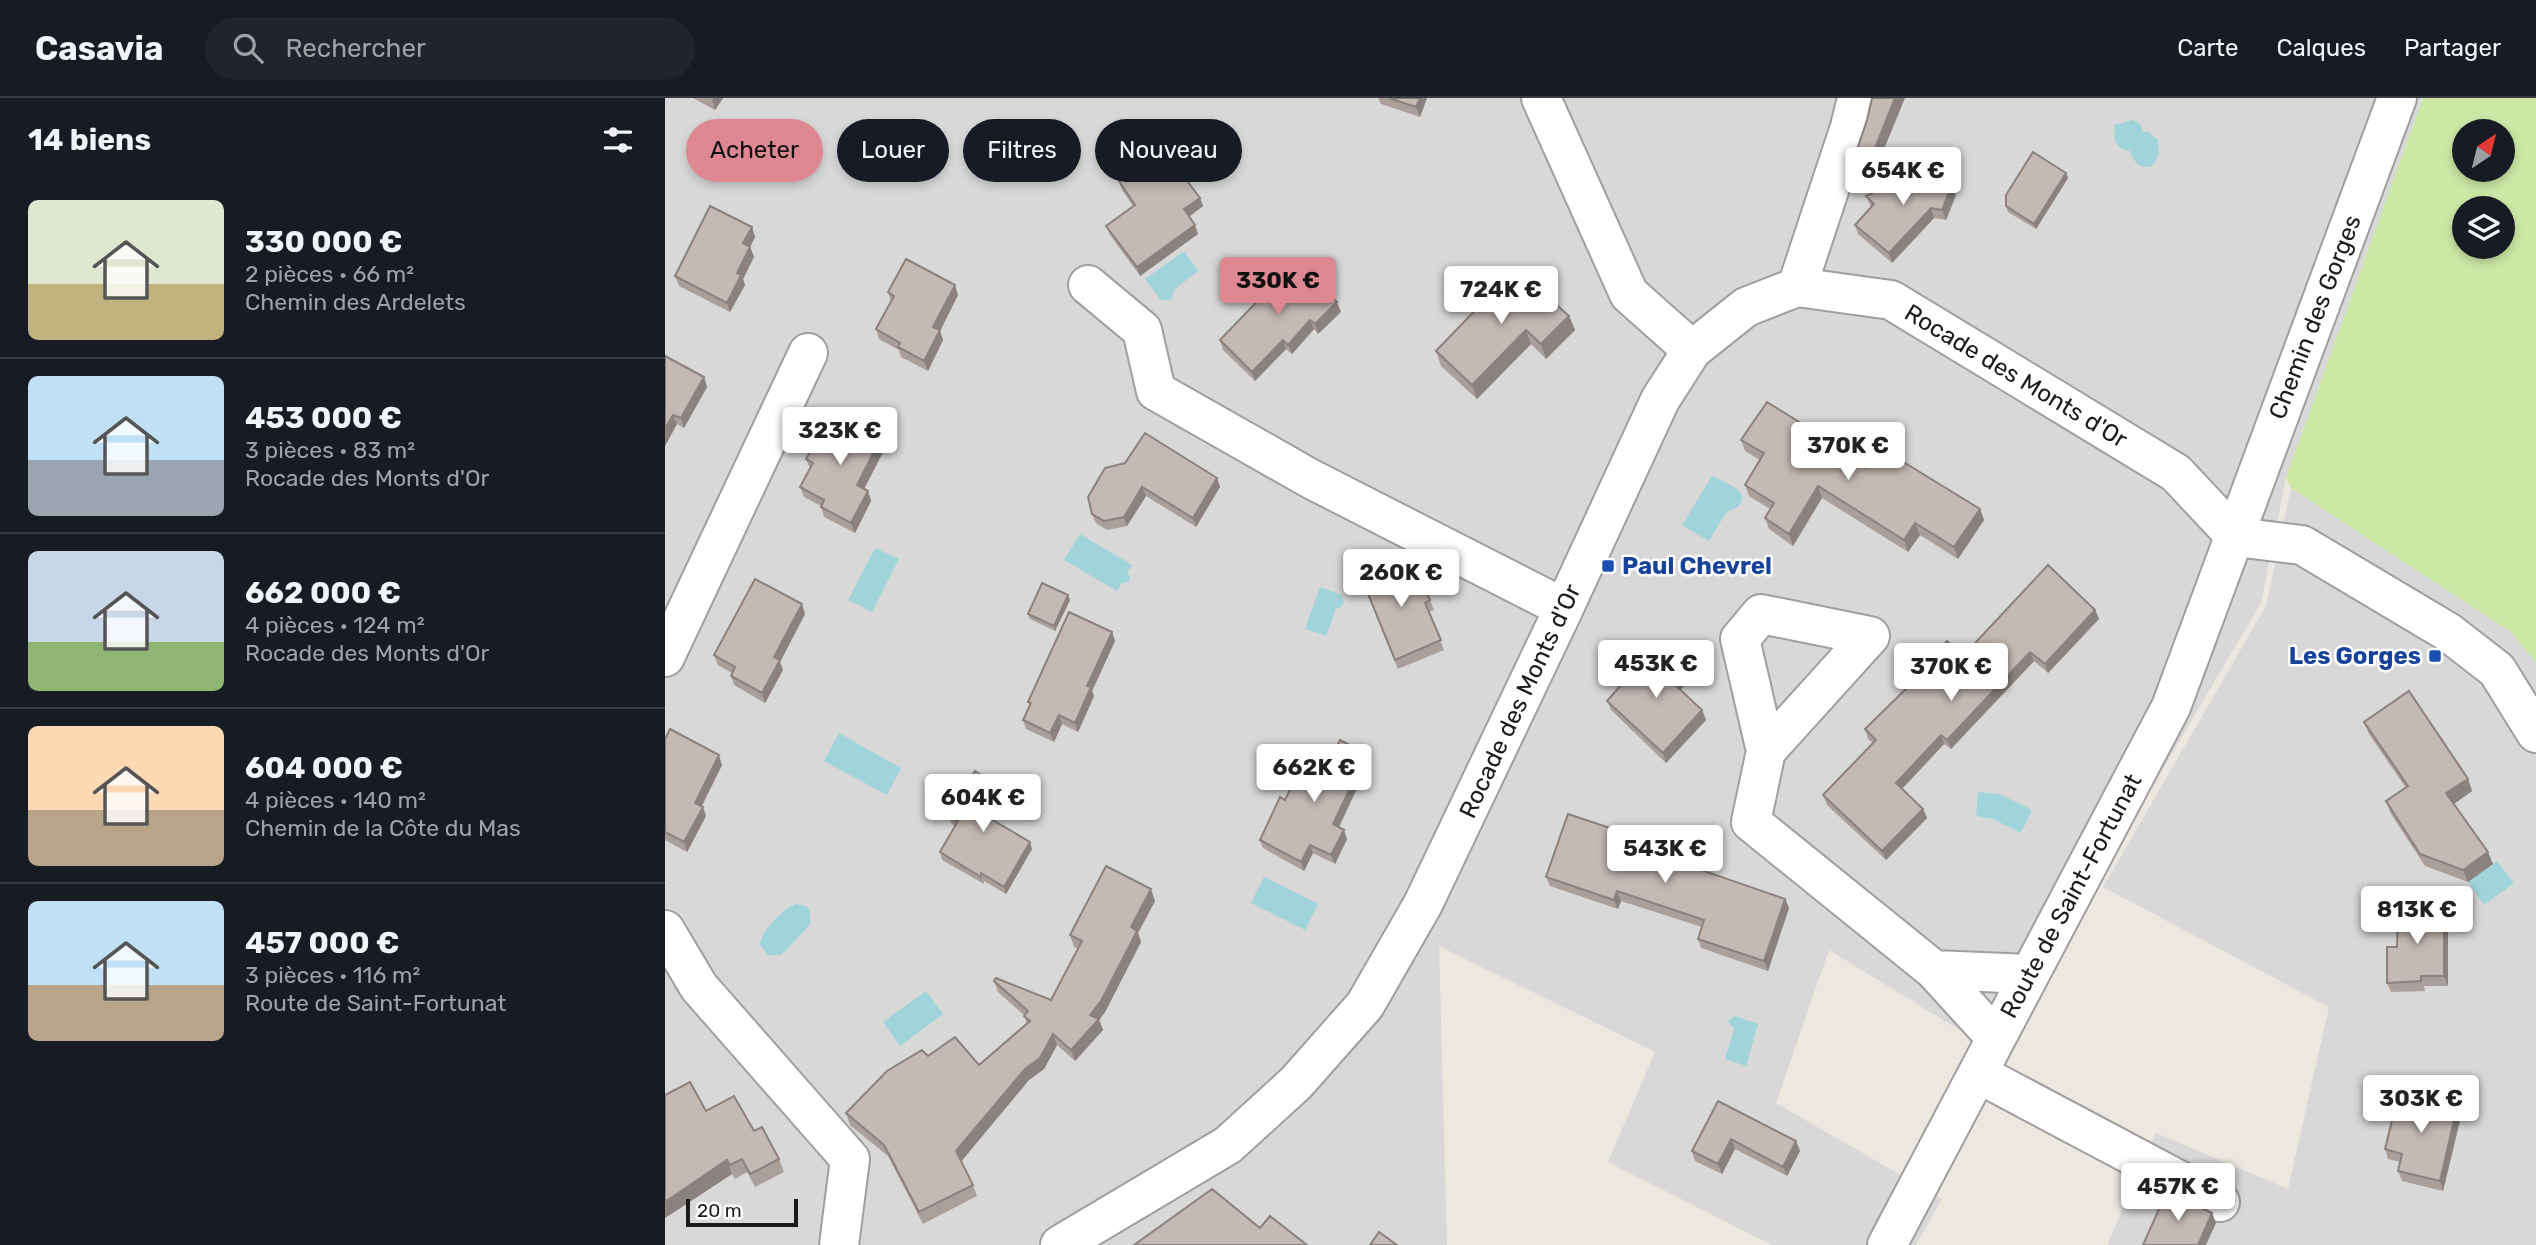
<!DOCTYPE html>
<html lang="fr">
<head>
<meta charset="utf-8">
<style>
  body { margin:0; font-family:Rubik,sans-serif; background:#20242c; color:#f1f3f6; height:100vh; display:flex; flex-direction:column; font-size:26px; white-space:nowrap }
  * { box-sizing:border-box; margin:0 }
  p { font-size:23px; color:#9ea1a6 }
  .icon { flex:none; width:38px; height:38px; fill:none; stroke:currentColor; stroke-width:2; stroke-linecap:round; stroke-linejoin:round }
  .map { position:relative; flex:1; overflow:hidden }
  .sheet { display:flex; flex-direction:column; background:#171b24; width:665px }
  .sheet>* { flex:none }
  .top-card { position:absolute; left:21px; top:21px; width:665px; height:63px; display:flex; gap:14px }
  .needle { width:46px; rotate:35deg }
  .fabs { position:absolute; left:1787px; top:21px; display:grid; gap:14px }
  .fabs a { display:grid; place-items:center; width:63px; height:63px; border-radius:50%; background:#171b24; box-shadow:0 4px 10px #0003; font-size:35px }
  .scale { position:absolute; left:21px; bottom:18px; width:112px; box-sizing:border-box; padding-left:7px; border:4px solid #1b1b1b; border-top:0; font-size:19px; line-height:24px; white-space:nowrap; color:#1b1b1b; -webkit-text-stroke:5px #fff; paint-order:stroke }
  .price { position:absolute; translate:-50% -60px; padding:0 16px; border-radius:7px; background:#fff; color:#222; font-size:23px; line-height:46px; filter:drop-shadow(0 2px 4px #0008) }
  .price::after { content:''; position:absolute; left:50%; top:42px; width:21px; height:16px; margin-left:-10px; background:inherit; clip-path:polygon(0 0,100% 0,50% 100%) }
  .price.selected { background:#dc8792; color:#111 }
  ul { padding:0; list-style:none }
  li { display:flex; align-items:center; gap:21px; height:175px; padding:0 28px }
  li+li { border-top:2px solid #363941 }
  li span { display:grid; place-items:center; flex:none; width:196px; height:140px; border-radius:10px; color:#555 }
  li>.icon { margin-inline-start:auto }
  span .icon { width:84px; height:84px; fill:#fffc; stroke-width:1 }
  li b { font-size:30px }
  h2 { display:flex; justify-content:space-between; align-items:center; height:84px; padding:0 28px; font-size:30px }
  .tag { padding:0 24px; border-radius:32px; background:#171b24; box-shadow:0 4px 10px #0003; font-size:24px; line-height:63px }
  .tag.selected { background:#dc8792; color:#111 }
  header { display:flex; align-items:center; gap:42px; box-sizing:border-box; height:98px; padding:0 35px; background:#171b24; border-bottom:2px solid #363941 }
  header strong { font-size:33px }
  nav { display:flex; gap:38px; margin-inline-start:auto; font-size:24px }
  .search { width:490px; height:63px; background:#20242c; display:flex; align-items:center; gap:18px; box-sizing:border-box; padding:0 24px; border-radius:38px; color:#9ea1a6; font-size:26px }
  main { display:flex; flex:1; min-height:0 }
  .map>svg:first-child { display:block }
</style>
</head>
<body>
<header>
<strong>Casavia</strong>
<div class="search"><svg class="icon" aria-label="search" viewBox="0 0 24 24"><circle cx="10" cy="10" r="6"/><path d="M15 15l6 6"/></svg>Rechercher</div>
<nav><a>Carte</a><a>Calques</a><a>Partager</a></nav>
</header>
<main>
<section class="sheet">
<h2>14 biens<svg class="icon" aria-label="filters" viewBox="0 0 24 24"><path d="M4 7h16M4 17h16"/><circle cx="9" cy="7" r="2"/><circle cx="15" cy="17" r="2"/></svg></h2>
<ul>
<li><span style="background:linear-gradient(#dfe7d0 60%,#c2b280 0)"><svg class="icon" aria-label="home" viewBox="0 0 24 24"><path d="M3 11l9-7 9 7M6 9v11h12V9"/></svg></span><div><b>330 000 €</b><p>2 pièces · 66 m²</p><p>Chemin des Ardelets</p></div></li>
<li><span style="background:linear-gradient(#bfe0f5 60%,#9aa5b1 0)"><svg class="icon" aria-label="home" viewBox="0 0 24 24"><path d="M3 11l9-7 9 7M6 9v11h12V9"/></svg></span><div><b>453 000 €</b><p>3 pièces · 83 m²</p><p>Rocade des Monts d'Or</p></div></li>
<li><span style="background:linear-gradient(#c9d6e8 65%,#8fb573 0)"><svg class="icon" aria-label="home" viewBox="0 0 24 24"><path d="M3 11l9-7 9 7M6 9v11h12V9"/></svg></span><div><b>662 000 €</b><p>4 pièces · 124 m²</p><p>Rocade des Monts d'Or</p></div></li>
<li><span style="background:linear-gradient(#ffd9b3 60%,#b9a48a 0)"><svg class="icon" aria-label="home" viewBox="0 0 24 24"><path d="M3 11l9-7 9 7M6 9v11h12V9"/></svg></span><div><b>604 000 €</b><p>4 pièces · 140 m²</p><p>Chemin de la Côte du Mas</p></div></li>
<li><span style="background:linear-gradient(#bfe0f5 60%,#b9a48a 0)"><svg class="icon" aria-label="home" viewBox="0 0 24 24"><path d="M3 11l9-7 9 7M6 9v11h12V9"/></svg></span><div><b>457 000 €</b><p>3 pièces · 116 m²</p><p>Route de Saint-Fortunat</p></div></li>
</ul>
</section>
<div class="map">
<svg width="1871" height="1147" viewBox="0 0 1871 1147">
  <rect width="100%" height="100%" fill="#ede7e1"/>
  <path fill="#d9d8d8" d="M0 0H1758L1621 380 1596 505 1432 782 1337 958 1164 852 1111 1005 1277 1101 1251 1147H1107L943 1064 990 954 774 848 782 1147H0Z
    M1626 390 1846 534 1871 565V1147H1442L1491 1035 1623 1091 1664 909 1438 789 1601 508Z"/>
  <path fill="#cde7a6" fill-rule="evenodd" d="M1758 0H1871V565L1846 534 1626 390 1621 380ZM1799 33H1838V72H1799ZM1799 110H1838V149H1799Z"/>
  <path fill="#a1d3da" d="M1467 22 1475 26 1478 34H1484L1493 42 1494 57 1487 68C1475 72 1468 63 1465 53L1457 51 1450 44 1449 27Z
    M519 153 533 173 510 191 506 202H496L480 181Z
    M1047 378C1055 382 1068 387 1074 393 1083 403 1071 412 1062 413L1044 443 1017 427Z
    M415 436 467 467 462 475 465 479 464 484 457 485 452 493 399 462Z
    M210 450 234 461 207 514 183 502Z
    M655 489 676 497 679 505 675 510H671L661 538 640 531Z
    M174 635 236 670 222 697 159 663Z
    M1313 694 1334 696 1367 712 1356 735 1328 721 1311 718Z
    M1832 763 1849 785 1819 807 1803 784Z
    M599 779 653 806 640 832 586 805Z
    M131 806 141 808 145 813V827L116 857H103L95 847C96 832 118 811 131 806Z
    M261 893 278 916 235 948 218 924Z
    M1070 918 1093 926 1081 968 1060 961 1069 931 1063 923Z"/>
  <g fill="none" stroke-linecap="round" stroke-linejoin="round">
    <g stroke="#9f9f9f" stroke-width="42">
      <path id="minor" d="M876 0 964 196 1027 252
        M423 187 477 232 491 293 646 381 899 510
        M1132 189 1185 29 1192 0
        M0 559 143 255
        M1101 653 1075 541 1096 516 1205 538 1101 653 1086 724 1269 872 1331 940
        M0 832 34 889 185 1061 174 1147
        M1269 872 1365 876
        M1314 976 1555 1104
        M395 1147 563 1047 631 985 700 907 758 806 899 510 995 302 1027 252 1081 209 1132 189 1226 202 1511 375 1571 439 1637 447 1783 534 1832 572 1871 635
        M1222 1147 1506 609 1732 0"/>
    </g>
    <use href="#minor" stroke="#fff" stroke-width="38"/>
  </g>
  <path fill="#a99f9b" d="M28 0H58L50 12Z
    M713 0H762L755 19 716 6Z
    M1202 22 1208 78 1194 73 1189 60Z
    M1401 75 1403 80 1371 131 1343 114 1341 108Z
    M454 83 535 100 538 108 524 119 533 136 475 178 445 137 441 128 468 108 457 92Z
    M1291 97 1281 122 1269 120 1227 165 1193 136 1190 127 1206 109 1201 98Z
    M87 129 90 139 85 149 89 159 78 181 80 187 65 214 14 188 10 178Z
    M290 187 293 197 275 233 278 242 263 273 236 259 234 252 214 241 211 231 226 203 223 194Z
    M676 214 653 236 649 231 627 256 621 251 590 283 558 252 555 242Z
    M904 218 910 232 881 261 866 246 812 301 776 268 771 253Z
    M0 258 39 279 42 289 19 330 12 326 0 348Z
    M1139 327 1142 333 1200 370 1315 411 1319 422 1293 461 1255 437 1243 454 1157 400 1128 448 1104 431 1100 420 1105 411 1084 398 1080 387 1095 362 1080 353 1076 342Z
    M219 352 199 391 203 393 206 403 190 435 159 419 156 408 139 399 135 389 145 371 141 361Z
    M440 370 552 380 555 389 531 429 481 398 462 428 442 432 431 425 427 416Z
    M725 473 749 476 765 502 769 512 764 514 779 552 733 571 698 486Z
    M403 497 405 502 390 533 365 521 363 516Z
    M1430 512 1434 521 1383 575 1369 563 1286 651 1279 646 1237 691 1258 711 1262 720 1221 762 1162 707 1158 697 1208 645 1203 641 1200 631 1252 579 1251 577 1298 558Z
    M140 516 115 564 118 572 100 605 69 587 66 578 67 575 53 567 49 557Z
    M447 534 450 543 427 593 429 598 413 634 397 626 389 644 361 631 358 622 364 608 363 604Z
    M1022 572 1025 581 1015 592 1037 612 1041 622 1001 665 946 612 942 603Z
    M1699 624 1803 681 1807 693 1789 706 1828 766 1803 784 1760 768 1726 716 1721 703 1741 690 1704 636Z
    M0 641 57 667 37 708 41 718 22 754 0 742Z
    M701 656 704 665 674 729 682 741 670 766 648 755 639 773 598 750 595 742 620 702 663 665Z
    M341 698 327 721 367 751 341 796 319 783V786L277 762 275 754 290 728 286 725 284 718Z
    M1017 762 1016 765 1120 801 1124 810 1103 873 1036 850 1033 841 1037 829 956 803 953 811 885 788 881 779Z
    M490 803 473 835 476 844 440 914 434 922 438 932 410 963 392 947 379 971 364 982 296 1063 308 1087 312 1098 258 1126 223 1058 185 1027 181 1015 263 958 314 967 362 926 359 917 333 894 329 883 386 902 413 851 409 849 405 837Z
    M1779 811 1783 821V888H1759L1760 893 1726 894 1722 885 1732 849Z
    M0 997 41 1013 89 1033 114 1061 119 1074 90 1089 82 1074 70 1081 67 1076 0 1120Z
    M1053 1003 1135 1053 1122 1078 1070 1051 1057 1076 1030 1063 1027 1053Z
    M1796 1018 1778 1093 1737 1083 1733 1073 1735 1064 1723 1061 1720 1051Z"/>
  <path fill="#89827e" d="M48 0H58L50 12 47 3Z
    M755 0H762L755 19 751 9Z
    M1230 0H1240L1208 78 1204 65Z
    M1401 75 1403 80 1371 131 1369 126Z
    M1287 87 1291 97 1281 122 1277 112Z
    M535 100 538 108 522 120 519 111Z
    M1266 110 1269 120 1227 165 1224 155Z
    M530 127 533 136 475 178 472 169Z
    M87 129 90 139 82 155 78 145Z
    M85 149 89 159 78 181 80 187 65 214 62 205 72 175Z
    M290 187 293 197 275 233 278 242 263 273 259 263 268 229Z
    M672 204 676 214 653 236 650 226Z
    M904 218 910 232 881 261 876 246Z
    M645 222 649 231 627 256 623 247Z
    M861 232 866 246 812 301 807 287Z
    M618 242 621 251 590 283 587 274Z
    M39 279 42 289 19 330 16 320Z
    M8 317 12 326 0 348V331Z
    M215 342 219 352 196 397 192 387Z
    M552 380 555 389 531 429 528 420Z
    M1153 388 1157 400 1128 448 1124 436Z
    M477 389 481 398 462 428 459 419Z
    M203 393 206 403 190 435 186 425Z
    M1315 411 1319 422 1293 461 1289 449Z
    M1250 425 1255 437 1243 454 1239 442Z
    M403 497 405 502 390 533 389 528Z
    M137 506 140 516 115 564 118 572 100 605 97 595 109 559Z
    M1430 512 1434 521 1383 575 1380 566Z
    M447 534 450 543 427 593 429 598 413 634 410 625 422 588Z
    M1365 554 1369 563 1286 651 1282 642Z
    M1022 572 1025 581 1012 596 1009 586Z
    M1037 612 1041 622 1001 665 998 655Z
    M394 617 397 626 389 644 385 635Z
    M1276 637 1279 646 1234 694 1231 685Z
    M701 656 704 665 671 735 668 726Z
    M54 657 57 667 33 715 30 705Z
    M1803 681 1807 693 1786 708 1781 695Z
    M338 690 341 698 324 726 321 718Z
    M38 709 41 718 22 754 19 744Z
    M1258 711 1262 720 1221 762 1217 753Z
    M679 732 682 741 670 766 666 757Z
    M365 744 367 751 341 796 339 789Z
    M645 747 648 755 639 773 636 764Z
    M1014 753 1017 762 1014 773 1010 763Z
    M1823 754 1828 766 1803 784 1798 772Z
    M486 791 490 803 473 835 476 844 440 914 434 922 438 932 410 963 406 952 425 917 466 829Z
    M952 793 956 803 953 811 949 802Z
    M1120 801 1124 810 1103 873 1099 863Z
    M1779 811 1783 821V888L1779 878Z
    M388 936 392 947 379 971 364 982 295 1065 291 1053Z
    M1792 1009 1796 1018 1778 1093 1775 1083Z
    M1066 1041 1070 1051 1057 1076 1053 1066Z
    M1131 1043 1135 1053 1122 1078 1118 1069Z
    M62 1062 67 1076 0 1120V1104Z
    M1547 1115 1551 1125 1541 1147H1533Z"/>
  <path fill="#c4b9b4" stroke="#89827e" stroke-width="2" d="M724 0H755L751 9Z
    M1207 0H1230L1204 65 1189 60 1202 22Z
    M498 51 535 100 519 111 530 127 472 169 441 128 470 107 454 83Z
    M1368 54 1401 75 1369 126 1341 108V97Z
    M1265 69 1287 87 1277 112 1266 110 1224 155 1190 127 1209 106 1201 98Z
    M45 108 87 129 78 145 85 149 72 175 76 177 62 205 10 178Z
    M241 161 290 187 268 229 275 232 259 263 233 249 235 245 211 231 229 198 223 194Z
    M630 164 672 204 650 226 645 222 623 247 618 242 587 274 555 242Z
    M851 170 904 218 876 246 861 232 807 287 771 253Z
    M0 258 39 279 16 320 8 317 0 331Z
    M1102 304 1139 327 1138 330 1200 370 1214 349 1315 411 1289 449 1250 425 1239 442 1153 388 1124 436 1100 420 1109 405 1080 387 1099 355 1076 342Z
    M166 315 215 342 192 387 203 393 186 425 156 409 159 402 135 389 148 365 141 361Z
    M480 335 552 380 528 420 477 389 459 419 439 423 427 416 423 399 440 370 460 365Z
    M722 465 725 474 744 465 749 476 752 475 765 502 760 505 776 542 730 562 695 476Z
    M1383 467 1430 512 1380 566 1365 554 1282 642 1276 637 1231 685 1258 711 1217 753 1158 697 1211 642 1200 631 1253 579 1251 577 1282 543 1298 558Z
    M90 481 137 506 109 559 115 562 97 595 66 578 70 569 49 557Z
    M377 485 403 497 389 528 363 516Z
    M404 514 447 534 422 588 426 589 410 625 394 617 385 635 358 622 366 605 363 604Z
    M992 546 1022 572 1009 586 1037 612 998 655 942 603Z
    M1744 593 1803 681 1781 695 1823 754 1798 772 1755 756 1721 703 1743 688 1699 624Z
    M5 631 54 657 30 705 38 709 19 744 0 734V641Z
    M675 642 701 656 668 726 679 732 666 757 645 747 636 764 595 742 615 699 620 702 643 655 663 665Z
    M310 673 338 690 321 718 365 744 339 789 316 775V779L275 754 293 723 284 718Z
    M903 716 1014 753 1010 763 1120 801 1099 863 1033 841 1039 822 952 793 949 802 881 779Z
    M441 768 486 791 466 829 472 833 436 903 425 917 434 921 406 952 388 936 375 960 360 971 291 1053 308 1087 254 1114 219 1047 181 1015 222 973 257 952 263 958 290 939 314 967 365 923 359 918 363 913 329 883 331 880 386 902 417 843 405 837Z
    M1733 811H1779V878H1756V883L1722 885V849H1732Z
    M25 984 41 1013 69 998 89 1033 97 1029 114 1061 85 1076 77 1061 65 1067 62 1062 0 1104V997Z
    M1734 994 1792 1009 1775 1083 1733 1073 1737 1056 1720 1051Z
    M1053 1003 1131 1043 1118 1069 1066 1041 1053 1066 1027 1053Z
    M547 1091 595 1130 605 1118 642 1147H469Z
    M1502 1093 1547 1115 1533 1147H1478Z
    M714 1134 732 1147H705Z"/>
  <g fill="#1a4fb4" stroke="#fff" stroke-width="2.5">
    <rect x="936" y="461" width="14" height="14" rx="3.5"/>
    <rect x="1763" y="551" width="14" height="14" rx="3.5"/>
  </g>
  <g text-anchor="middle" stroke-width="5" stroke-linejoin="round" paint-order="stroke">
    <g font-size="24" fill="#1b1b1b" stroke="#fff">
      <text transform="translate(1650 219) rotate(-69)" y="8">Chemin des Gorges</text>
      <text transform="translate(1351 278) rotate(31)" y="8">Rocade des Monts d'Or</text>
      <text transform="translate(855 603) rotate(-65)" y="8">Rocade des Monts d'Or</text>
      <text transform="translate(1406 798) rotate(-62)" y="8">Route de Saint-Fortunat</text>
    </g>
    <g font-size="24" font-weight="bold" fill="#164399" stroke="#fff" text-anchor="start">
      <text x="957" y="476">Paul Chevrel</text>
      <text x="1756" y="566" text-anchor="end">Les Gorges</text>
    </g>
  </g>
</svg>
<div class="fabs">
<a><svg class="needle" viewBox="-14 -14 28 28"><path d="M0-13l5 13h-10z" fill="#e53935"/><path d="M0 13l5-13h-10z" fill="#9ea1a6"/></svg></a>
<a><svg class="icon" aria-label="layers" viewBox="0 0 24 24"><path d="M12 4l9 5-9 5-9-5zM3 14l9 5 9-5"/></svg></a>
</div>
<div class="scale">20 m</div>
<b class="price" style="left:1238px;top:109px">654K €</b>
<b class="price selected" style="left:613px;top:219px">330K €</b>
<b class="price" style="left:836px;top:228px">724K €</b>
<b class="price" style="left:175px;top:369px">323K €</b>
<b class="price" style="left:1183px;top:384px">370K €</b>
<b class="price" style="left:736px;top:511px">260K €</b>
<b class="price" style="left:991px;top:602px">453K €</b>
<b class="price" style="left:1286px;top:605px">370K €</b>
<b class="price" style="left:649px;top:706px">662K €</b>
<b class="price" style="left:318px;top:736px">604K €</b>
<b class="price" style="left:1000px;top:787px">543K €</b>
<b class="price" style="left:1752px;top:848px">813K €</b>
<b class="price" style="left:1756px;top:1037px">303K €</b>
<b class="price" style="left:1513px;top:1125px">457K €</b>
<div class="top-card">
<a class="tag selected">Acheter</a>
<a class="tag">Louer</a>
<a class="tag">Filtres</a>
<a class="tag">Nouveau</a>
</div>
</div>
</main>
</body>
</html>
